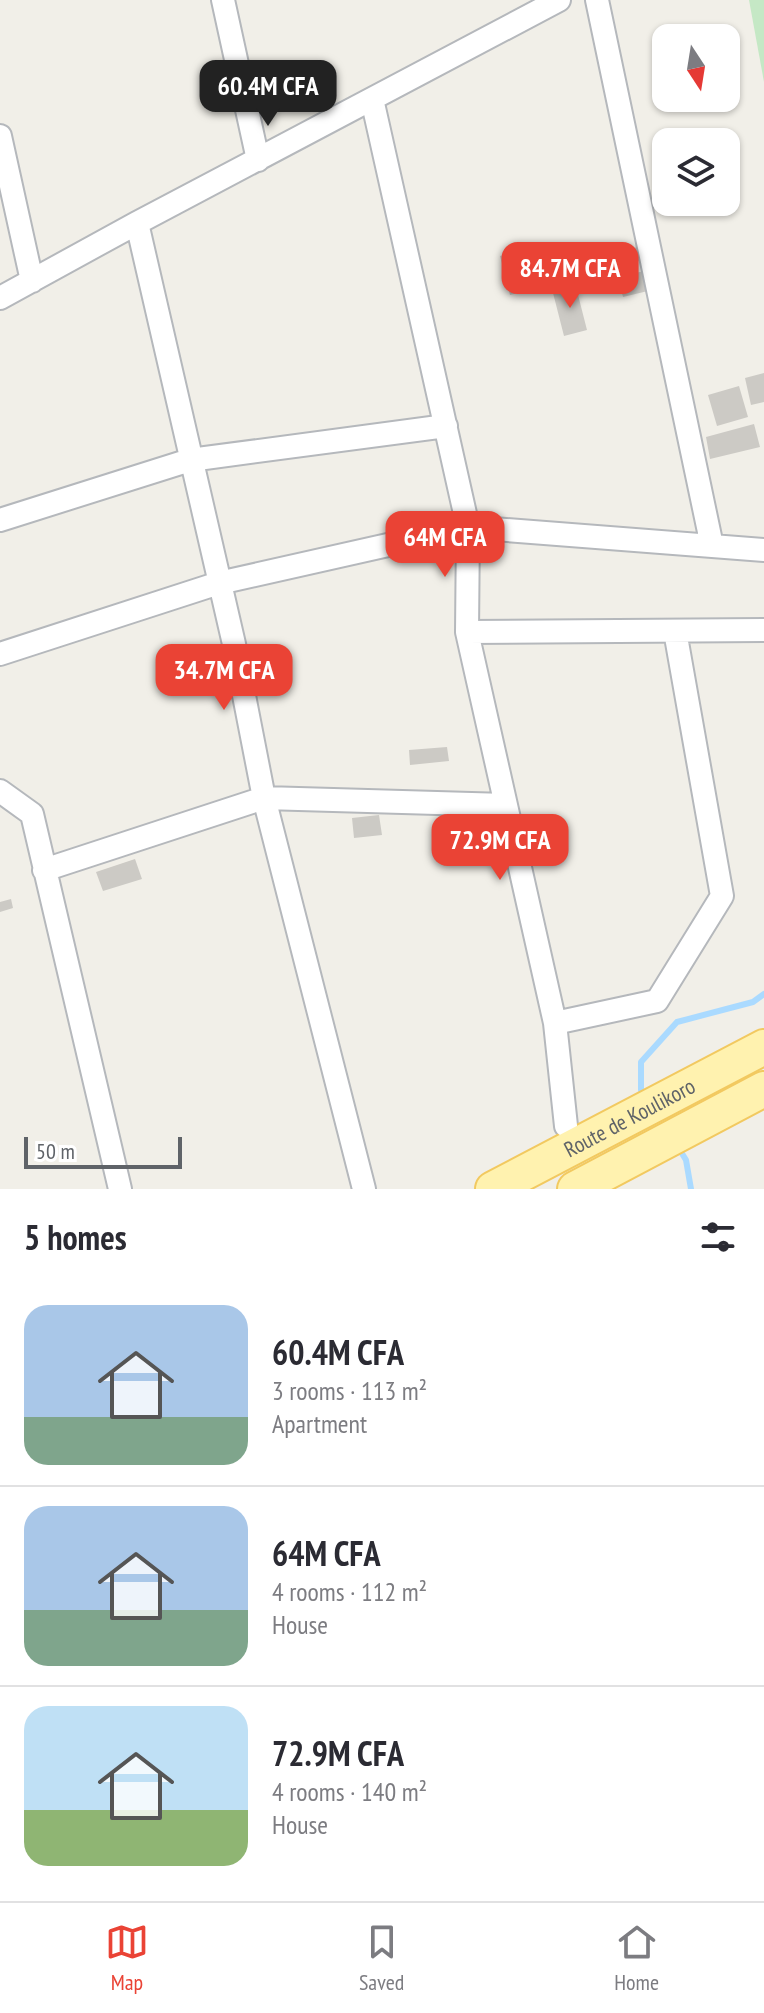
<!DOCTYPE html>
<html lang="en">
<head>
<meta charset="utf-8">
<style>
  body { margin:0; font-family:"PT Sans Narrow",sans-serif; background:#f7f7f7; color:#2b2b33; height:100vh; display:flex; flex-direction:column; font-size:30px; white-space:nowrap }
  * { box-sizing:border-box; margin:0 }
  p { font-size:26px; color:#7c7c81 }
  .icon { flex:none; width:44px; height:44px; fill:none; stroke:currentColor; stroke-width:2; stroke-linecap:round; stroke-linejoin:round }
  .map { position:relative; height:1189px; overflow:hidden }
  .panel { display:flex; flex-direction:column; background:#fff; flex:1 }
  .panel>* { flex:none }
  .needle { width:52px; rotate:168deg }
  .fabs { position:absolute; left:652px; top:24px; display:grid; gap:16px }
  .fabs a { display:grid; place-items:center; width:88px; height:88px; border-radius:16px; background:#fff; box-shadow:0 2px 6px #0004; font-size:40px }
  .scale { position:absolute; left:24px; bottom:20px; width:158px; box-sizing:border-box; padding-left:8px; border:4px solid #5f6368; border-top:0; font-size:22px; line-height:28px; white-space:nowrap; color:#5f6368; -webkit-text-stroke:6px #fff; paint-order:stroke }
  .price { position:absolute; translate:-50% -68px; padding:0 18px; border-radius:16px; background:#ea4335; color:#fff; font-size:26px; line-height:52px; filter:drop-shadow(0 2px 4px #0008) }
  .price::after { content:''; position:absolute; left:50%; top:48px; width:24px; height:18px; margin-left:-12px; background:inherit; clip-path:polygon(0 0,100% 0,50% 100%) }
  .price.on { background:#222; color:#fff }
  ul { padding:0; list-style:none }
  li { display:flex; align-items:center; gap:24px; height:200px; padding:0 24px }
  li+li { border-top:2px solid #e1e1e2 }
  li span { display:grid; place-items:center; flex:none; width:224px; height:160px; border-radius:24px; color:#555 }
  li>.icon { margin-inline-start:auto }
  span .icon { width:96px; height:96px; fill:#fffc; stroke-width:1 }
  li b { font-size:34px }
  h2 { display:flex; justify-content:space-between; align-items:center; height:96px; padding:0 24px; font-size:34px }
  .tab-bar { display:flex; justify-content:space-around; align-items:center; height:112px; border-top:2px solid #e1e1e2; background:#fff; font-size:22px; color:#7c7c81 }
  .tab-bar a { display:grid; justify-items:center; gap:4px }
  .tab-bar .on { color:#ea4335 }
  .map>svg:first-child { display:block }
</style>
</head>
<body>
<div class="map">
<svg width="764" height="1189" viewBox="0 0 764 1189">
  <rect width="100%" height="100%" fill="#f1efe8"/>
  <path fill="#c5e8c5" d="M749 0H764V82Z"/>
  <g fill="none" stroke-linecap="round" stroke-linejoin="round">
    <path stroke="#aadaff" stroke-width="6" d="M646 1097 641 1090V1062L677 1022 753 1002 764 994
      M678 1147 686 1160 691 1189"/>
  </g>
  <path fill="#cccac5" d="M666 173V202L708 203 664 213 656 175Z
    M644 245 648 258 599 274 594 260Z
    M537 247 546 286 510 295 500 256Z
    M647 270 652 290 623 297 618 278Z
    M575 283 587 330 564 336 552 289Z
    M764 373V402L751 405 745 378Z
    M739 386 748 417 717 426 708 395Z
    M754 424 760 447 710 459 706 437Z
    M447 747 449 761 410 765 409 750Z
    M379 815 382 835 354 838 352 818Z
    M135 859 142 879 103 891 96 872Z
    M11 899 13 908 0 912V902Z"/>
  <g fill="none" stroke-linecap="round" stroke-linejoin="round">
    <g stroke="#b5b8bc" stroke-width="26">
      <path id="minor" d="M223 0 258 160
        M597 0 712 546
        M372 99 468 527 467 632 555 1023 566 1126
        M0 136 32 281
        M137 223 234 644 264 798 364 1189
        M0 298 137 223 559 0
        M0 520 190 460 446 426
        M467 632 764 630
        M0 654 219 583 468 527 764 550
        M0 791 32 814 120 1189
        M44 870 264 798 506 805
        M555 1023 657 1001 722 896 675 631"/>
    </g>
    <g stroke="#f2c960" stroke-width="38">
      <g id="primary">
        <path id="s1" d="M493 1189 764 1047"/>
        <path d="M575 1189 764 1089"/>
      </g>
    </g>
    <use href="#minor" stroke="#fff" stroke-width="22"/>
    <use href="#primary" stroke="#fff2af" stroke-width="34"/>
  </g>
  <g text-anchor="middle" stroke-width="7" stroke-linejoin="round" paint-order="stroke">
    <g font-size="22" fill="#5f6368" stroke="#fff">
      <text dy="8" stroke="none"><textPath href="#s1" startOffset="154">Route de Koulikoro</textPath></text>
    </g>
  </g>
</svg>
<div class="fabs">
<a><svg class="needle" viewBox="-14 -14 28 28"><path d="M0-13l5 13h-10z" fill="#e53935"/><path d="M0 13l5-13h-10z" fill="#7c7c81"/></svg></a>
<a><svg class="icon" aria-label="layers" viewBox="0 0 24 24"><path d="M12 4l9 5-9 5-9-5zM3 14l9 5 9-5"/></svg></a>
</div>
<div class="scale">50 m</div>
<b class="price on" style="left:268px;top:128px">60.4M CFA</b>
<b class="price" style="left:570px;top:310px">84.7M CFA</b>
<b class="price" style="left:445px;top:579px">64M CFA</b>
<b class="price" style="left:224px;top:712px">34.7M CFA</b>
<b class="price" style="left:500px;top:882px">72.9M CFA</b>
</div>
<section class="panel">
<h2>5 homes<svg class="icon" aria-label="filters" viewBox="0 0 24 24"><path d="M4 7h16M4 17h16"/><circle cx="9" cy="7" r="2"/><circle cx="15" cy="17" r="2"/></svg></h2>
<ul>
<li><span style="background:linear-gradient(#a9c7e8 70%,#7fa58c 0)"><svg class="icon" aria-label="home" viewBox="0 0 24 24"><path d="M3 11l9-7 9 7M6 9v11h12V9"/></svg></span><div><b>60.4M CFA</b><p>3 rooms · 113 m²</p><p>Apartment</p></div></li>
<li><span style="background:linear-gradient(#a9c7e8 65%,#7fa58c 0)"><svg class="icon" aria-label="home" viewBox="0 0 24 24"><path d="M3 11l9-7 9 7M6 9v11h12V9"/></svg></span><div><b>64M CFA</b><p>4 rooms · 112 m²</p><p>House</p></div></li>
<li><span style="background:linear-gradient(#bfe0f5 65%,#8fb573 0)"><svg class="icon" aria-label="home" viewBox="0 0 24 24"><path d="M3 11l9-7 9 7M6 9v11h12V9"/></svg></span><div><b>72.9M CFA</b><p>4 rooms · 140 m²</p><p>House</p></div></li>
</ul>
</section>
<nav class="tab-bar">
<a class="on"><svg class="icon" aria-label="map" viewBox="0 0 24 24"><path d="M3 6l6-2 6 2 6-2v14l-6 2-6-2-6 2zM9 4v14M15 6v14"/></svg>Map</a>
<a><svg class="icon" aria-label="saved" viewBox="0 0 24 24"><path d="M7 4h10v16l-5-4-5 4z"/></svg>Saved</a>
<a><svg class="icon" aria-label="home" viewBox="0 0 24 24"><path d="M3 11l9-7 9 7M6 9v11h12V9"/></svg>Home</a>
</nav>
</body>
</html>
